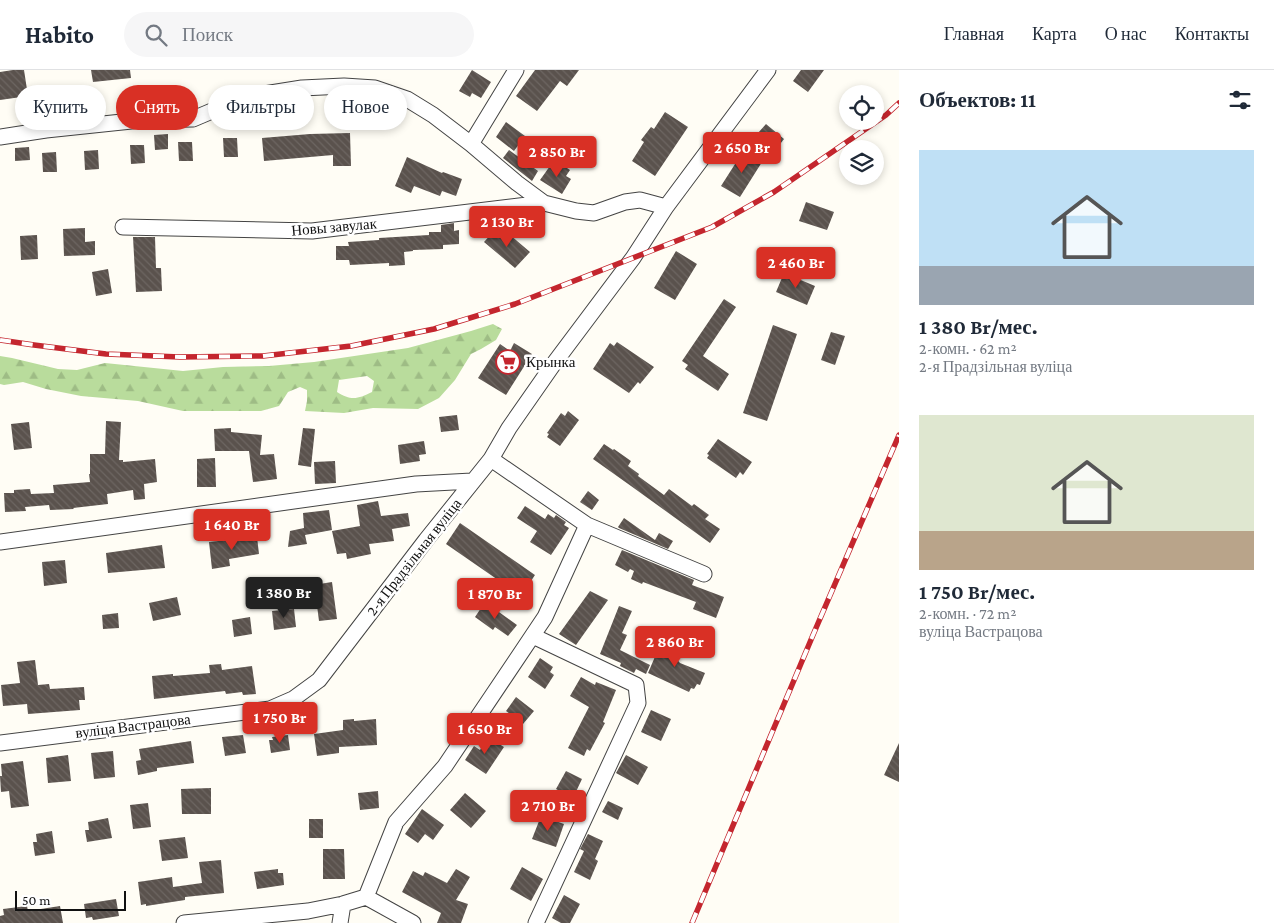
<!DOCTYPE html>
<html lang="ru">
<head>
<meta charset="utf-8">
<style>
  body { margin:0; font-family:"Crimson Pro",serif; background:#f6f6f7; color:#1f2937; height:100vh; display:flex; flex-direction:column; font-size:19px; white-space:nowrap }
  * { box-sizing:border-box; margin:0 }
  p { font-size:16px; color:#747a83 }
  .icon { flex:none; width:28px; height:28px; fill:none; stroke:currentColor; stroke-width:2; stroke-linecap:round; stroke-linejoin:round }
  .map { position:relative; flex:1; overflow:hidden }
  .side { display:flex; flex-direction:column; background:#fff; width:375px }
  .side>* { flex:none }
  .banner { position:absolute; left:15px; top:15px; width:475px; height:45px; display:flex; gap:10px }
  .controls { position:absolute; left:839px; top:15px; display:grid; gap:10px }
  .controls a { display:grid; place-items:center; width:45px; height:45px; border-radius:50%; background:#fff; box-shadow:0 2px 8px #0003; font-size:25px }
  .scale { position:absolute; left:15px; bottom:12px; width:111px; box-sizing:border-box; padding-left:5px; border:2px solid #111; border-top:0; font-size:14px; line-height:18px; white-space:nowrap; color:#111; -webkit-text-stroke:4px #fff; paint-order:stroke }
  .price { position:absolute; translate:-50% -42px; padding:0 11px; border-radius:5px; background:#d93025; color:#fff; font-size:16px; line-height:32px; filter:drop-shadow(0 1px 2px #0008) }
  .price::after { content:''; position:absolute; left:50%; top:30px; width:15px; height:11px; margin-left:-8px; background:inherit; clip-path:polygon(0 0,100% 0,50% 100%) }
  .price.active { background:#222; color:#fff }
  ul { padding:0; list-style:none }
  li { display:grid; align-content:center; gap:10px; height:265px; padding:0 20px }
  li span { display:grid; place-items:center; height:155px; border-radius:0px; color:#555 }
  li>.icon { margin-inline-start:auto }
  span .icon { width:90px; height:90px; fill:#fffc; stroke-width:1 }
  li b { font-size:21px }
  h2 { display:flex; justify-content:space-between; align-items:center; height:60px; padding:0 20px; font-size:21px }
  .pill { padding:0 18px; border-radius:22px; background:#fff; box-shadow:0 2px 8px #0003; font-size:18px; line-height:45px }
  .pill.active { background:#d93025; color:#fff }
  header { display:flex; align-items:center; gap:30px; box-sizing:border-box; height:70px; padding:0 25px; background:#fff; border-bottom:1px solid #e0e1e3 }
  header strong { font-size:24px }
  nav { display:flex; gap:28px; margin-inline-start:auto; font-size:18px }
  .search { width:350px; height:45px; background:#f6f6f7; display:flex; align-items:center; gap:12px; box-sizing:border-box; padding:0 18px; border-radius:28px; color:#747a83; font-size:19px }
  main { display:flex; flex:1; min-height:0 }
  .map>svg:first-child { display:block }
</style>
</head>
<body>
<header>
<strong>Habito</strong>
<div class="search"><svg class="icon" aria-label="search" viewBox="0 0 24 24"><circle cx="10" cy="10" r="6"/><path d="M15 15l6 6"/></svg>Поиск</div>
<nav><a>Главная</a><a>Карта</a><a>О нас</a><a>Контакты</a></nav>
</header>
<main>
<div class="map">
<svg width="899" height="853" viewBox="0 0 899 853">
  <defs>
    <pattern id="forest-firs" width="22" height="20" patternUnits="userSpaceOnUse" patternTransform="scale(1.25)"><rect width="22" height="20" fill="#b9dc9c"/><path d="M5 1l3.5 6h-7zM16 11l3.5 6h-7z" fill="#9ebc85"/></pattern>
    <pattern id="building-back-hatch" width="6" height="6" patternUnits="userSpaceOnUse" patternTransform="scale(1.25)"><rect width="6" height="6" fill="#5a524d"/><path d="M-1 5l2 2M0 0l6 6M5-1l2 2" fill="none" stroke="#6d6662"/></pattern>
  </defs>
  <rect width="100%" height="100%" fill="#fffdf5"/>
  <path fill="url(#forest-firs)" fill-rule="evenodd" d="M493 254 502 259 496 270 481 279 471 284 455 310 439 328 418 339 373 338 344 343 305 341 307 331V320L300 317 288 322 279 336 261 341H183L138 331 81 326 46 319 23 312 4 315 0 314V286L12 288 58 299 77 300 105 293 183 301 223 297 269 296 314 292 408 278 471 261ZM367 306 374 311 372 322C358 329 351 331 337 322L339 310Z"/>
  <path fill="url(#building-back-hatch)" d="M13 0H24L28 26 0 30V2Z
    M91 0H130L131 8 93 12Z
    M472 0 491 12 481 28 472 23 470 27 459 21Z
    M535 0H579L567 16 560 11 537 41 516 26Z
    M801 0H824L808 22 793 11Z
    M665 42 688 57 655 106 632 91 644 72 641 70 651 57 654 59Z
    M506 52 525 66 514 81 496 67Z
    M766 54 784 69 777 78 758 63Z
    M350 63 351 96H333V85L264 91 262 68 310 64Z
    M168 64V79L155 80 154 65Z
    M223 68H237L238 87H224Z
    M178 72H192L193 91H179Z
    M130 75H144L145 93 131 94Z
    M29 77 30 90 15 91V78Z
    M98 80 99 99 85 100 84 81Z
    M509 80 538 101 532 111 503 88Z
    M744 80 762 92 740 127 721 116Z
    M56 82 57 102H43L42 83Z
    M407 87 442 103 443 102 462 109 456 126 442 121 440 126 414 116 411 123 395 116Z
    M558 92 570 100 566 106 571 109 562 124 540 110 550 96 554 99Z
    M806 132 834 142 827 160 799 151Z
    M454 153V161L459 160V174L443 175V179L413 180V181L404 182 405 195 389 196V193L350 195 349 190H336V176H349L348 172 379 170V168L429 165V162H441V155Z
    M85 158V172L95 171V185L64 186 63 159Z
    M502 158 530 182 515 198 484 172 493 162 496 165Z
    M37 165 38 189 21 190 20 166Z
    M133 167H155L156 198H161L162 221 136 222Z
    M676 181 697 194 675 230 654 218Z
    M108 199 112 223 96 226 92 202Z
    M784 203 815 216 807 235 776 222Z
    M724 229 736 237 703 286 729 304 718 321 685 299 688 295 682 291Z
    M773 255 797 264 767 351 743 343Z
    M831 262 845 266 835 295 821 290Z
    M617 272 654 297 640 314 638 312 629 323 593 299 610 273 614 276Z
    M514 273 532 284 506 325 478 308 500 274 510 281Z
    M568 341 579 350 560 376 547 367 549 364 547 363 561 343 565 346Z
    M457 345 459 360 441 362 439 347Z
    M106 351 121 352 119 390H123V392L155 389 157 412 144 414 145 429 134 430 133 420 107 424 108 434 73 438 74 439 50 440 49 435 25 437 26 441 5 442 4 423H14V420L30 419 31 424 54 423 53 415 90 412 89 404H90V384H105Z
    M29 352 32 378 14 380 11 354Z
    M231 358V362L262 365 260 385 274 384 277 409 253 412 249 381H215L214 359Z
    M303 358 315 359 311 397 298 395Z
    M718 369 752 392 743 405 740 402 736 408 707 388 709 385 707 384Z
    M424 371 426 384 419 385 420 391 400 394 398 375Z
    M604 374 613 380 614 379 631 391 628 396 639 404 638 406 664 425 669 419 692 436 694 434 709 445 705 449 720 459 710 473 631 416 593 389Z
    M215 388 216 417H197V389Z
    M335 391 336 413 315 414 314 392Z
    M588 421 599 430 592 440 580 432Z
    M378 431 381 446 408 443 410 456 392 459 394 471 369 474 371 484 347 489 346 483 337 484 332 461 360 456 357 435Z
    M525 436 545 449 548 444 554 448 556 445 566 452 564 455 569 458 551 485 530 472 537 461 517 448Z
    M329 440 332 460 305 465 307 474 288 477 290 461 304 458 303 443Z
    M624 448 655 470 659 463 673 471 668 479 619 458 618 457Z
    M460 453 535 505 521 526 446 474Z
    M257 467 259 484 229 489 230 496 212 499 209 472 227 470V471Z
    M162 475 165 498 108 503 106 483Z
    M622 480 694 510 692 515 724 527 716 548 693 539 696 532 643 512 642 514 631 509 634 501 630 499 628 502 615 495Z
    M65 490 67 513 44 516 42 492Z
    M332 512 337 549 319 551 316 528 284 532 282 520Z
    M590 521 608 530 576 575 559 564Z
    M177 527 181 545 153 551 149 533Z
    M485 532 517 555 508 566 495 557 493 560 475 547Z
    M619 536 632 541 622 563 627 565 620 580 650 595 646 604 636 599 634 603 620 596 621 593 600 584Z
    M294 539 296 557 274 560 272 541Z
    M118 543 119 558 103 559 102 545Z
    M250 547 252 564 234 567 232 550Z
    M668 566 679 571 673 585 680 593 705 603 700 615 697 614 694 619 691 618 689 622 648 603 657 582 660 584Z
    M540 588 553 597 550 602 554 605 545 619 528 607Z
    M35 590 38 615 49 614 50 619 84 617 85 630H79L80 640 28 644 27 634 3 636 1 615 20 613 17 592Z
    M221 594 222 600 252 596 256 624 243 625 242 622 226 624 225 621 154 629 152 606 173 604V606L210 603 209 595Z
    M581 607 595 615 596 612 616 620 603 652 605 653 590 681 587 679 584 686 568 678 589 637 570 626Z
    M516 627 534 641 523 654 506 641Z
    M651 640 671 649 661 671 641 662Z
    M354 649V651L376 649 377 675 339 677V683L317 686 314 664 343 660V650Z
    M243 665 246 683 225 686 222 667Z
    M288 665 290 680 271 683 269 670H273L272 667Z
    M488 667 504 677 486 704 465 690 474 676 480 680Z
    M191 671 194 693 157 698V701L138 705 136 691 141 690 139 679Z
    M899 673V712L884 705Z
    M113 681 115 707 94 709 91 683Z
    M68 685 71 711 48 713 46 688Z
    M626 685 648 697 638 715 616 703Z
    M23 691 29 736 11 738 9 721 1 722 0 706H2L1 694Z
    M566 701 582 709 573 728 556 719Z
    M211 718V744H182L181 719Z
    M378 721 379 738 360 740 358 723Z
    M465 723 486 741 471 758 450 740Z
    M608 731 623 738 618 750 602 742Z
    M148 733 151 757 133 759 130 735Z
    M422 739 444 755 433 770 425 764 418 773 405 764Z
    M541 746 564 754 556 777 532 769Z
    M108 748 112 768 87 772 85 760H89L88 752Z
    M309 749H323V768H309Z
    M52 761 55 783 35 786 33 772H37L36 764Z
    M588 764 603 771 595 789 598 791 590 810 574 802 584 781 580 779Z
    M185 767 188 788 162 791 159 770Z
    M323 779H344L345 809H323Z
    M221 790 224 823 185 827V830L146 836V834L141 835 138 812 172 807 173 817 202 813 199 792Z
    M522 797 543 809 531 831 510 819Z
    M278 799V803H283L284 815 257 819 254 802Z
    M456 799 470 807 456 830 468 834 461 853H437L441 843 402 822 413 801 423 806 425 802 447 813Z
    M564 825 580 834 570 853H561L552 848Z
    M116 829 119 846 93 850 92 847 86 848 84 834Z
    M27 836 28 841 60 836 63 853H0V846L4 845 3 839Z"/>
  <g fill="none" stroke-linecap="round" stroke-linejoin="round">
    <g stroke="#444" stroke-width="17">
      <path id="minor" d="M0 67 46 60 141 50 193 49 226 35 258 25 302 18 344 16 375 18 407 29 433 45 471 74 517 113 544 133 576 141 594 143 625 132 640 130 666 137
        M471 74 516 0
        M123 157 312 161 544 133
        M491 389 587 455 704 504
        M0 472 416 414 472 411
        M533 566 636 615 638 633 536 853
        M0 673 270 639 293 629 319 610 426 470 491 389 509 358 555 292 633 188 666 137 768 0
        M366 827 413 853
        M184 853 308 841 343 834 366 827 396 752 445 696 545 547 587 455
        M340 853 343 834"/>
    </g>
    <use href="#minor" stroke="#fff" stroke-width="15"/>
    <g stroke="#c4262e" stroke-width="5.5">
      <path id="rail" d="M0 270 34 275 106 284 180 287 263 286 351 276 434 259 515 234 712 157 774 122 886 45 899 33
        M692 853 813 565 899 365"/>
    </g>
    <use href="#rail" stroke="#fff" stroke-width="4" stroke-dasharray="11" stroke-linecap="butt"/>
  </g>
  <defs>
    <g id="supermarket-ring" transform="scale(1.25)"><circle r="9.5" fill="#fff" stroke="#c4262e" stroke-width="1.5"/><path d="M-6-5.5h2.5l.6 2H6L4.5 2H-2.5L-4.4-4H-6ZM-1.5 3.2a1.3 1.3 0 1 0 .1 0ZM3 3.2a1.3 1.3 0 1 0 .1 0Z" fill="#c4262e"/></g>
  </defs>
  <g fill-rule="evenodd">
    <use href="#supermarket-ring" x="508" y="292"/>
  </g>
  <g text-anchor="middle" stroke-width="5" stroke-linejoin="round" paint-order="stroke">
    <g font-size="15" fill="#111" stroke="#fff">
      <text transform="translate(334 157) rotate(-5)" y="5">Новы завулак</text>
      <text transform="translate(414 487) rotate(-52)" y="5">2-я Прадзільная вуліца</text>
      <text transform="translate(133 656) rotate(-7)" y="5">вуліца Вастрацова</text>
    </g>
    <g font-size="15" fill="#111" stroke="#fff" text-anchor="start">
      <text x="526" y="297">Крынка</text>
    </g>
  </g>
</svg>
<div class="controls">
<a><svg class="icon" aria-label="locate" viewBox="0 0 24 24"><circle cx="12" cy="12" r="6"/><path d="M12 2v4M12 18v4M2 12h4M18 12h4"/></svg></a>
<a><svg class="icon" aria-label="layers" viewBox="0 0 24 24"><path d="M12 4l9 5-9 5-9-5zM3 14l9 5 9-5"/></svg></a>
</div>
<div class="scale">50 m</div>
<b class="price" style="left:742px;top:104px">2 650 Br</b>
<b class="price" style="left:557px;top:108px">2 850 Br</b>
<b class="price" style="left:507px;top:178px">2 130 Br</b>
<b class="price" style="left:796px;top:219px">2 460 Br</b>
<b class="price" style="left:232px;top:481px">1 640 Br</b>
<b class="price active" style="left:284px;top:549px">1 380 Br</b>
<b class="price" style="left:495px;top:550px">1 870 Br</b>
<b class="price" style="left:675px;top:598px">2 860 Br</b>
<b class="price" style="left:280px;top:674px">1 750 Br</b>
<b class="price" style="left:485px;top:685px">1 650 Br</b>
<b class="price" style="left:548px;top:762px">2 710 Br</b>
<div class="banner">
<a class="pill">Купить</a>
<a class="pill active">Снять</a>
<a class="pill">Фильтры</a>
<a class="pill">Новое</a>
</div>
</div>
<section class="side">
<h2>Объектов: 11<svg class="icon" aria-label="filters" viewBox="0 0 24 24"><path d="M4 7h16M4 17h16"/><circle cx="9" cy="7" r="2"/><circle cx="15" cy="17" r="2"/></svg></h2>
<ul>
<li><span style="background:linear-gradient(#bfe0f5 75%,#9aa5b1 0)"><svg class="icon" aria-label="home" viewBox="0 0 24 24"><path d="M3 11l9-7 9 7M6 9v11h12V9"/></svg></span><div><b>1 380 Br/мес.</b><p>2-комн. · 62 m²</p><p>2-я Прадзільная вуліца</p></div></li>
<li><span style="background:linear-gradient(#dfe7d0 75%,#b9a48a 0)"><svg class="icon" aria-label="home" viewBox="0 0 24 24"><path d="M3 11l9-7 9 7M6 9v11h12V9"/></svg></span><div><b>1 750 Br/мес.</b><p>2-комн. · 72 m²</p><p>вуліца Вастрацова</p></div></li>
</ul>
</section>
</main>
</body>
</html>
